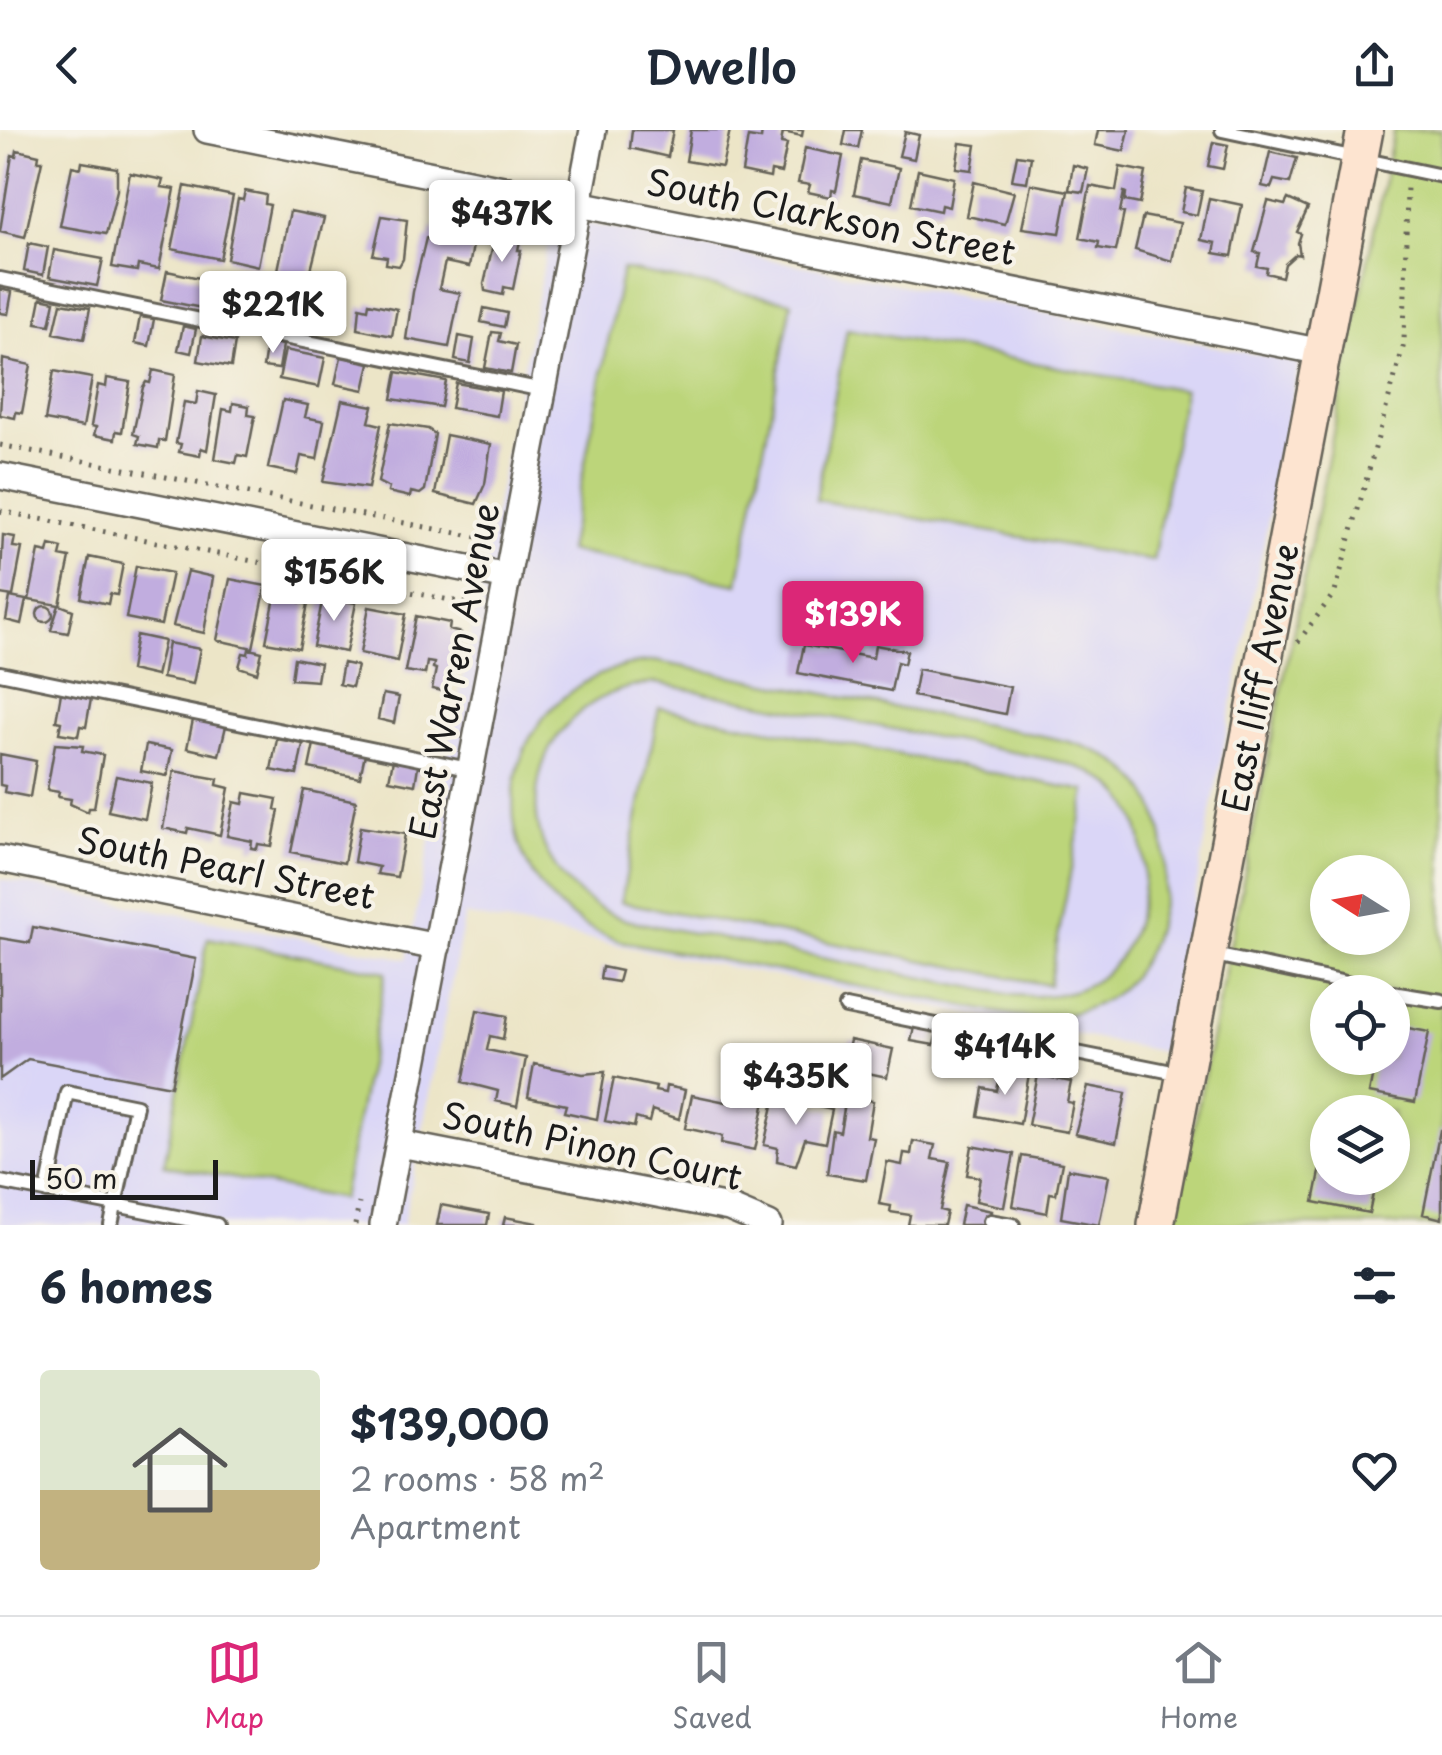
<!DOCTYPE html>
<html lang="en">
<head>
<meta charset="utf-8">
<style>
  body { margin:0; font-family:"Playpen Sans",sans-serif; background:#f6f6f7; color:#1f2937; height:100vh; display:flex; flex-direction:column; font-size:38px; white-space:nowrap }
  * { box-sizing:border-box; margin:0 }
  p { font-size:32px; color:#747a83 }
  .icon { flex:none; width:55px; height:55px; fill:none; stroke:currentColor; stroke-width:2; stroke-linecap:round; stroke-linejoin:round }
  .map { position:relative; height:1095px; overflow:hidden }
  .drawer { display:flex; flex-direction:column; background:#fff; flex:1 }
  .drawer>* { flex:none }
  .needle { width:65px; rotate:281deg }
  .controls { position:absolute; left:1310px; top:725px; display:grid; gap:20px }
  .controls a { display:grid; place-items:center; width:100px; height:100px; border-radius:50%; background:#fff; box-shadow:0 5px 15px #0003; font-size:50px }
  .scale { position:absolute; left:30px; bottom:25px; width:188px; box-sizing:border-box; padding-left:10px; border:5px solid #1c1c1c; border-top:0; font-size:28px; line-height:35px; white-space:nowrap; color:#1c1c1c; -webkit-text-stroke:8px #f7f3e8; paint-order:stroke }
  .price { position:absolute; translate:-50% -85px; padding:0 22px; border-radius:10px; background:#fff; color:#222; font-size:32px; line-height:65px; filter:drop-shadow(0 2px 5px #0008) }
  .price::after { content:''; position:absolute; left:50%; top:60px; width:30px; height:22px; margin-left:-15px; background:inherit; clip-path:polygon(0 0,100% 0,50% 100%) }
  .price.selected { background:#db2777; color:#fff }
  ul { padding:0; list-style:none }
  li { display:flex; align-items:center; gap:30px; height:250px; padding:0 40px }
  li span { display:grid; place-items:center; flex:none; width:280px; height:200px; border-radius:10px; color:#555 }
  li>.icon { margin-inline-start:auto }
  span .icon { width:120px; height:120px; fill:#fffc; stroke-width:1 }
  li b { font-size:42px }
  h2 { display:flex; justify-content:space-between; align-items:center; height:120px; padding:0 40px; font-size:42px }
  header { display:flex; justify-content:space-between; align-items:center; height:130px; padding:0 40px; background:#fff; font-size:45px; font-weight:600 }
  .tabs { display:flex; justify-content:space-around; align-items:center; height:140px; border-top:2px solid #e0e1e3; background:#fff; font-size:28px; color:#747a83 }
  .tabs a { display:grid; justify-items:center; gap:5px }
  .tabs .selected { color:#db2777 }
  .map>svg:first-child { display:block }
</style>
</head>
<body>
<header><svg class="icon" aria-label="back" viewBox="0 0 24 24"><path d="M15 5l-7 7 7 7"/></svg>Dwello<svg class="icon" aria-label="share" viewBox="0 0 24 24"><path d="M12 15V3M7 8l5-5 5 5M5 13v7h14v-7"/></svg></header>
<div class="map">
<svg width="1442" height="1095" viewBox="0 0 1442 1095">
  <rect width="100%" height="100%" fill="#f7f3e8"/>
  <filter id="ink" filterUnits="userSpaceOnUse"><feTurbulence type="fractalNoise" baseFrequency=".01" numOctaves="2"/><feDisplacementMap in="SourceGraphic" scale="20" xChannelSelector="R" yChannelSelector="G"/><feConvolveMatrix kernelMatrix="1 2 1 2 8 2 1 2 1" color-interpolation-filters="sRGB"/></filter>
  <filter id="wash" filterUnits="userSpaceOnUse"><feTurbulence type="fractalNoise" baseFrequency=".0048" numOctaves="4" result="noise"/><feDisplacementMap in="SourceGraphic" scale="40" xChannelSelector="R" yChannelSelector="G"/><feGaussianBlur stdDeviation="2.25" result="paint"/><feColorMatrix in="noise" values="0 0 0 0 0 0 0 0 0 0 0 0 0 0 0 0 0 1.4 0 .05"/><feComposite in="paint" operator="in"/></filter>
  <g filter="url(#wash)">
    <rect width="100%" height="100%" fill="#ece5c7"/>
    <path fill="#dad6f7" d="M553 87 1299 233 1164 922 465 785 403 1095H0V749L407 829Z"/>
    <path fill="#bcd57a" stroke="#6c784b" stroke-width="2.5" fill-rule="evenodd" d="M1394 0H1442V1095H1174ZM1328 742H1392V808H1328ZM1328 862H1392V928H1328ZM1328 982H1392V1048H1328Z
      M622 139 792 172 738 454 568 421Z
      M847 199 1184 260 1153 431 816 370Z
      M654 531 1053 608C1086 615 1118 626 1140 653 1183 706 1169 825 1113 865 1089 882 1061 886 1033 889L620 811C460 757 487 548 654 531ZM655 553 1048 629C1076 635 1104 643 1123 667 1159 710 1146 812 1102 846 1077 866 1042 868 1012 865L626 790C492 744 514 566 655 553Z
      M659 578 1086 661 1049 855 621 772Z
      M208 808 386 842 342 1069 164 1035Z"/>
    <g id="blocks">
      <path fill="#c1addf" d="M632 0H673L668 27 630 18Z
        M691 0H730L722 37 686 31Z
        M762 0H803L802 6 783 2 781 13 787 14 781 43 771 41 770 48 742 42 748 7 761 9Z
        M846 0H862L858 18 843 15Z
        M1098 0H1129L1124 21 1095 15Z
        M905 2 919 5 914 29 899 26Z
        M1213 12 1228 15 1223 39 1208 36Z
        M960 13 976 15 972 40 956 38Z
        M805 18 843 26 836 61 832 60 831 67 808 62 810 55 798 53Z
        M17 20 39 25 38 31H42L25 107 0 101 12 25 16 26Z
        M1270 22 1297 28 1290 53 1274 50 1271 58 1262 56Z
        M1017 25 1031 27 1027 52 1012 50Z
        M861 30 899 38 892 72 854 64Z
        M82 32 117 38V60L106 104 60 96 72 36 81 38Z
        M1073 35 1088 39 1083 62 1069 60Z
        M1120 37 1146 42 1140 74 1125 71 1126 63 1124 62 1120 82 1124 83 1116 121 1098 118 1099 112 1080 108 1090 56 1116 61Z
        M918 40 954 48 949 77 941 75 940 81 911 75Z
        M130 43 163 50 161 57 175 59 159 139 138 135 137 141 112 137Z
        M974 52 1014 62 1005 94 967 86Z
        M1031 54 1068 61 1060 103 1022 98Z
        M185 56 233 66 220 129 172 119Z
        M1186 58 1202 61 1197 85 1181 82Z
        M245 61 266 65 265 74 270 75 258 136 227 129 238 69 243 70Z
        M1209 68 1242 75 1232 126 1214 123 1216 113 1201 110Z
        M1288 69 1308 78 1297 102 1301 104 1298 113 1300 125 1296 124 1285 134 1282 147 1266 143 1267 138 1257 136 1260 123 1254 122 1268 71 1285 75Z
        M290 81 324 88 307 156 276 150Z
        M382 86 407 90 403 129 399 136 386 134 387 127 373 125Z
        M1143 86 1180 93 1172 131 1135 120Z
        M432 98 474 110 469 137 445 132 439 159 460 163 449 217 406 209 413 162 426 108 429 109Z
        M495 106 520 111 518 120H521L513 159 504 157 503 165 485 161 484 154Z
        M29 113 48 117 43 145 24 141Z
        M54 120 103 129 97 156 49 147Z
        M167 141 218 152 212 180 161 170Z
        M243 150 270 155 263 190 236 184Z
        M0 159 12 162 8 184 0 183Z
        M271 165 300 171 294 195 265 189Z
        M41 168 55 171 50 195 36 193Z
        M61 173 90 178 84 209 54 203Z
        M369 173 397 179 392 206 358 199 360 177 368 179Z
        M484 178 507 183 504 197 481 192Z
        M140 187 154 189 149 216 135 213Z
        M183 196 196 199 191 223 178 220Z
        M492 202 501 203 499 211 516 215 511 243 485 238Z
        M202 206 235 212 231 237 198 231Z
        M459 206 474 209 470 233 455 230Z
        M267 212 283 215 279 239 263 237Z
        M285 220 325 228 319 257 279 249Z
        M341 227 370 233 364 260 335 254Z
        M3 229 31 235 22 283 16 282 15 288 0 285Z
        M153 240 175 245 165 311 159 310 158 318 137 314 139 306 133 304 143 257 146 252 150 253Z
        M54 241 92 248 83 297 45 290Z
        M397 242 446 251 441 277 392 269Z
        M107 248 130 252 122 302 116 301 115 309 94 305 96 297 91 296 98 255 106 257Z
        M456 253 501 261 497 286 451 278Z
        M198 261 216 265 207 320 201 318 200 326 179 322 181 314 176 313 184 272 196 274Z
        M283 270 308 275 305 287 324 291 317 329 301 326 297 344 268 338Z
        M342 270 373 276 369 292 381 295 368 358 323 352Z
        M233 273 249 276 248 285 255 286 247 327 238 325 236 333 215 329 223 279 232 281Z
        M390 293 428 299 435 304 425 360 420 364 411 362 410 367 388 362 389 358 378 352Z
        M446 305 491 314 485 354 476 374 435 364Z
        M3 405 15 407 13 417 22 418 13 466 0 464Z
        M50 415 62 418 60 426 70 428 60 475 73 480 68 503 51 500 59 475 29 470 39 421 48 423Z
        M89 427 123 434 117 465 110 464 108 474 81 468Z
        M136 436 172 443 161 495 126 488Z
        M187 441 213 447 204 503 173 496Z
        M230 449 266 456 253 518 217 510Z
        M10 467 26 470 21 494 6 490Z
        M275 467 308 474 299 518 266 512Z
        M323 467 356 473 346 522 313 516Z
        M37 484a8 8 0 1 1 16 0a8 8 0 1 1-16 0Z
        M369 477 406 484 397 531 360 523Z
        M416 486 450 493 449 500 461 503 447 562 432 559 436 539 433 538 434 533 427 532 425 544 405 541Z
        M136 505 164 511 156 546 130 540Z
        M168 513 200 519 193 554 162 548Z
        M804 515 873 528 875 515 907 521 904 534 897 532 891 561 798 543Z
        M249 519 262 522 257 543 239 537 243 523 248 524Z
        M294 528 320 533 317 551 291 549Z
        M343 533 357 536 352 557 339 554Z
        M918 539 1010 557 1005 584 913 566Z
        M61 563 91 569 86 597 80 596 78 606 59 603 61 592 56 591Z
        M383 564 399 567 394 593 378 589Z
        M193 590 226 596 219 625 187 618Z
        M277 609 303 614 297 645 271 640Z
        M55 614 83 616 82 621 103 625 94 678H89L88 682 70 674 71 669 58 667 59 662 47 660Z
        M314 614 365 624 360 648 309 638Z
        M146 615 172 620 167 646 141 641Z
        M0 624 36 631 30 667 4 662 5 656 0 655Z
        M394 625 419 630 415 655 389 650Z
        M174 641 218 649 217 655 229 658 220 705 188 698 187 703 163 698Z
        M116 646 152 653 145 689 108 681Z
        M304 660 356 671 344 733 291 722Z
        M245 663 277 669 275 679 279 680 272 716 258 714 257 719 251 718 252 711 227 706 234 672 243 674Z
        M360 697 405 704 397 747 377 744 379 737 354 732Z
        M33 797 196 829 171 956 28 929 0 949V808L30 813Z
        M602 837 621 841 618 852 600 849Z
        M477 880 507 886 503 909 490 906 487 920 526 928 517 976 496 971 498 961 463 952Z
        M1392 895 1429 902 1415 972 1369 963 1376 928H1392Z
        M914 897 937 901 934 915 911 911Z
        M850 910 893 919 887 947 844 938Z
        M534 934 583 944 605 942 597 989 564 982 566 975 528 967Z
        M1001 939 1029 944 1020 994 978 986 983 958 997 961Z
        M1038 945 1071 952 1067 972 1073 973 1067 1002 1028 995Z
        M614 948 656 957 655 961 665 963 666 956 685 960 679 989 652 980 649 992 636 988 634 997 605 991Z
        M1088 956 1126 963 1116 1013 1075 1004Z
        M729 958 766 966 755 1020 721 1013 722 1006 685 998 692 965 726 972Z
        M775 967 832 980 825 1013 805 1009 796 1035 777 1031 778 1018 764 1015Z
        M846 967 873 971 867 1007 874 1008 866 1050 827 1044 833 1000 840 1002Z
        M1440 1000H1442V1089L1423 1084Z
        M913 1011 935 1015 932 1029 950 1032 940 1080 947 1082 944 1095H908L910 1085 890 1082 891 1076 879 1074 887 1032 902 1035 904 1023 911 1024Z
        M1326 1012 1328 1048H1376L1369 1083 1314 1072Z
        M972 1016 1014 1024 1004 1077 976 1071 980 1047 967 1045Z
        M1022 1026 1062 1033 1056 1064 1050 1063 1047 1083 1013 1076Z
        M1068 1039 1109 1046 1099 1095 1061 1088Z
        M441 1075 489 1084 487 1095H437Z
        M963 1075 991 1081 988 1095H959Z
        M505 1087 537 1093V1095H503Z"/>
    </g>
  </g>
  <g filter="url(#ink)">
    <use href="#blocks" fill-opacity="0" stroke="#656258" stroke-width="2.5"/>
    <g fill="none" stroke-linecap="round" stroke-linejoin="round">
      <g stroke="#656258" stroke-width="18">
        <path id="lane" d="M1222 0 1442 46
          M0 149 543 260
          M0 543 473 640
          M1210 824 1388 862
          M1392 863 1442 871
          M846 877 1182 944
          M0 1052 217 1095
          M47 1062 67 962 136 976 111 1095
          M990 1091 1013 1095"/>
      </g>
      <g stroke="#656258" stroke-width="30">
        <path id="street" d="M207 0 1322 222
          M0 346 508 447
          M0 729 437 817
          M400 1014 729 1078 769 1095
          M383 1095 593 0"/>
      </g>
      <g stroke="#656258" stroke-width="40">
        <path id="secondary" d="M1156 1095 1365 0"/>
      </g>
      <path stroke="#656258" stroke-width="5" stroke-dasharray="2.5 8" stroke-linecap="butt" d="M0 315 493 410
        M0 381 480 476
        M1298 512 1335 462 1404 214 1407 55
        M355 1095 359 1073"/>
      <use href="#lane" stroke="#fff" stroke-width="12"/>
      <use href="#street" stroke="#fff" stroke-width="25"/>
      <use href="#secondary" stroke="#fde4d0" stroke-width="35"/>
    </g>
  </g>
  <g text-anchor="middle" stroke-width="8" stroke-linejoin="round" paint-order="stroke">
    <g font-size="35" fill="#1c1c1c" stroke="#f7f3e8">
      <text transform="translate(831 88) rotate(11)" y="12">South Clarkson Street</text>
      <text transform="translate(455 541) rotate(-79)" y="12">East Warren Avenue</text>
      <text transform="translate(1261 548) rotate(-79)" y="12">East Iliff Avenue</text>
      <text transform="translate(226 739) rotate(11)" y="12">South Pearl Street</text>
      <text transform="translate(592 1017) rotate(12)" y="12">South Pinon Court</text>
    </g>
  </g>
</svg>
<div class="controls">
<a><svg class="needle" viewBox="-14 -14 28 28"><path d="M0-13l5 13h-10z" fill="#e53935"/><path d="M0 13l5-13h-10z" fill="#747a83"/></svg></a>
<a><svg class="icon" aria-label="locate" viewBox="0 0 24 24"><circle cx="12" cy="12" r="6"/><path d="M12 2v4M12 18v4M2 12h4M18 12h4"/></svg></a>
<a><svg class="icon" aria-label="layers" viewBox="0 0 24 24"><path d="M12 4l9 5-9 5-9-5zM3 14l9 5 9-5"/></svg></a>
</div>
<div class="scale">50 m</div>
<b class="price" style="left:502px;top:135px">$437K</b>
<b class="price" style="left:273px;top:226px">$221K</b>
<b class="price" style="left:334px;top:494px">$156K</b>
<b class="price selected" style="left:853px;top:536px">$139K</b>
<b class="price" style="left:1005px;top:968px">$414K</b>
<b class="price" style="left:796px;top:998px">$435K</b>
</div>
<section class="drawer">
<h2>6 homes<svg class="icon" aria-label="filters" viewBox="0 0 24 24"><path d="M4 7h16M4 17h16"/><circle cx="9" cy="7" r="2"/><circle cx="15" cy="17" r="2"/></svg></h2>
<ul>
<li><span style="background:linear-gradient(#dfe7d0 60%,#c2b280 0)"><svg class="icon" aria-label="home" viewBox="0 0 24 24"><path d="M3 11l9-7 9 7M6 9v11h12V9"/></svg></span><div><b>$139,000</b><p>2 rooms · 58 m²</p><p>Apartment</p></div><svg class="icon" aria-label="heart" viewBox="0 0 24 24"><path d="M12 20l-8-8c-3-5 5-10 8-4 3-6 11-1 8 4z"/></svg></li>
</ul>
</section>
<nav class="tabs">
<a class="selected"><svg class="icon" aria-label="map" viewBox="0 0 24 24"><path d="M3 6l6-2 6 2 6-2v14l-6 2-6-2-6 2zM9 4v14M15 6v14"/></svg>Map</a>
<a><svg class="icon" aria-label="saved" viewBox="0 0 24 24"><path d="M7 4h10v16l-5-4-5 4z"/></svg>Saved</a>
<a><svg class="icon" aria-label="home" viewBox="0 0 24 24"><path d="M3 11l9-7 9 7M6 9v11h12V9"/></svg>Home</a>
</nav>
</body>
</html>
